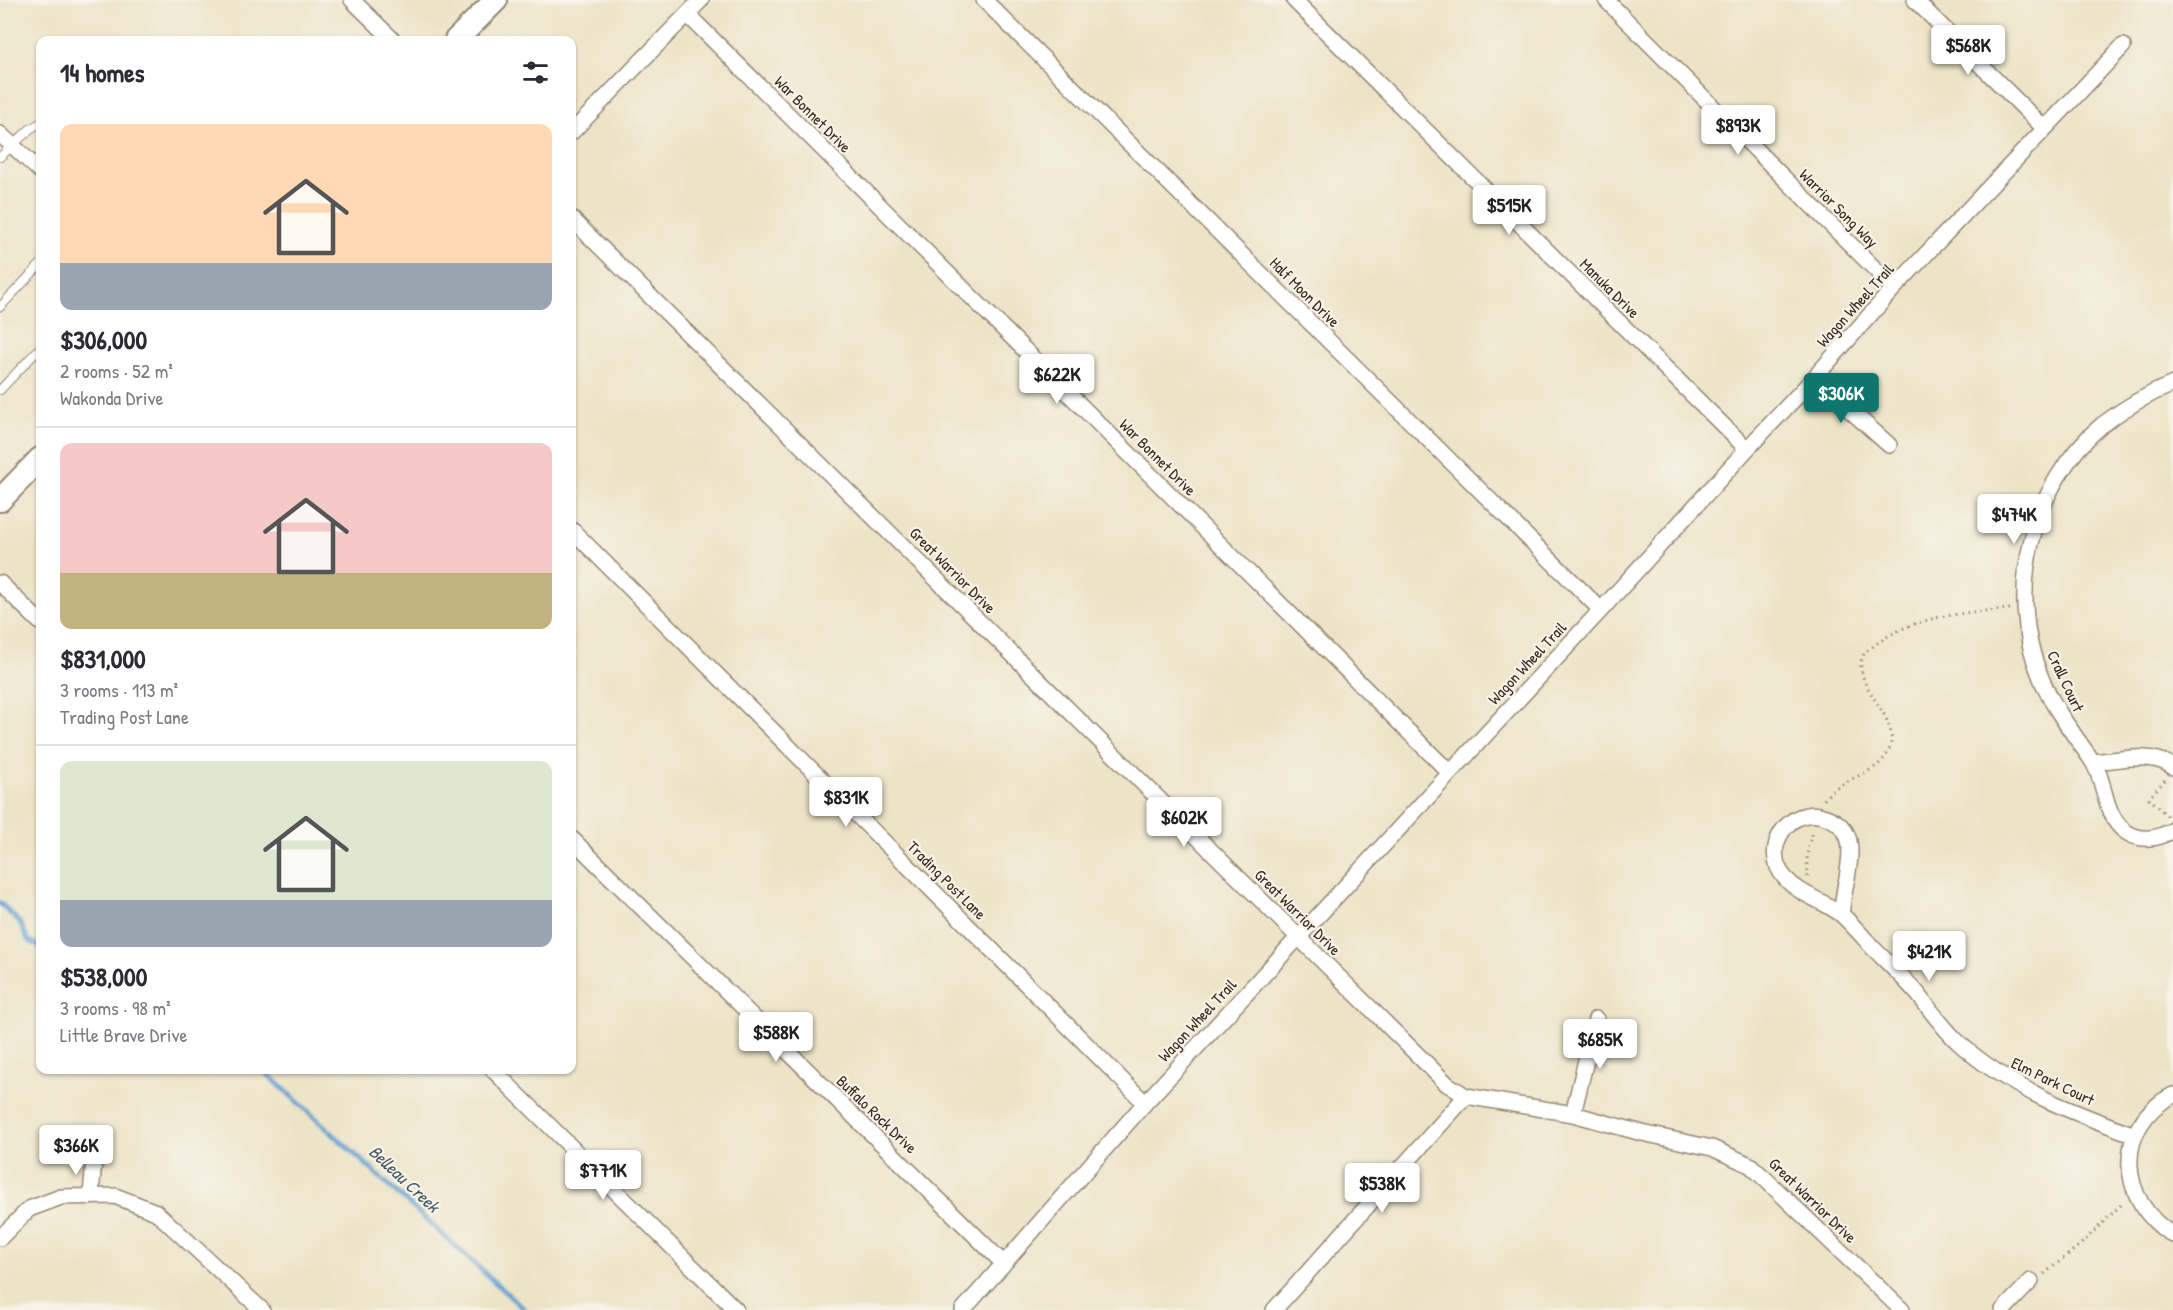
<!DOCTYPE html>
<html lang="en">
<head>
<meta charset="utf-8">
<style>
  body { margin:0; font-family:"Patrick Hand",sans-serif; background:#f7f7f7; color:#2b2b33; height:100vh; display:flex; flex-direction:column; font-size:22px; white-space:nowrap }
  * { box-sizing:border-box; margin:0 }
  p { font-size:20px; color:#7c7c81 }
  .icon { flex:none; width:33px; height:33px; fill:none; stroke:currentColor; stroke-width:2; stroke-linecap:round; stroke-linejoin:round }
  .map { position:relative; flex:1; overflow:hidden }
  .side { position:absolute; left:36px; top:36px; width:540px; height:1038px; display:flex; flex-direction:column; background:#fff; border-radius:12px; box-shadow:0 2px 4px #0004 }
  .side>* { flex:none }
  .price { position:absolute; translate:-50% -51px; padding:0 14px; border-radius:6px; background:#fff; color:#222; font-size:20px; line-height:39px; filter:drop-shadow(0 2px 3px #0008) }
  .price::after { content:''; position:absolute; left:50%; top:36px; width:18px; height:14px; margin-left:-9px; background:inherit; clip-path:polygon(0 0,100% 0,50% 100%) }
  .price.on { background:#0f766e; color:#fff }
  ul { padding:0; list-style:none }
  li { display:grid; align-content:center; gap:12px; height:318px; padding:0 24px }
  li+li { border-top:2px solid #e1e1e2 }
  li span { display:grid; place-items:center; height:186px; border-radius:12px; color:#555 }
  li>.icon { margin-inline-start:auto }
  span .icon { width:108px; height:108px; fill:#fffc; stroke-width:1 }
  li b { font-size:26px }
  h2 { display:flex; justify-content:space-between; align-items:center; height:72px; padding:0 24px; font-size:26px }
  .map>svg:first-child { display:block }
</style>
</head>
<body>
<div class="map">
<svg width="2173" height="1310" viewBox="0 0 2173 1310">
  <rect width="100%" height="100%" fill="#f7f3e8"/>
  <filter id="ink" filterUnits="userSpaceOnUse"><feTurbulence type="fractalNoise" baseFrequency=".0167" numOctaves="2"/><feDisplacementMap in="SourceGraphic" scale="12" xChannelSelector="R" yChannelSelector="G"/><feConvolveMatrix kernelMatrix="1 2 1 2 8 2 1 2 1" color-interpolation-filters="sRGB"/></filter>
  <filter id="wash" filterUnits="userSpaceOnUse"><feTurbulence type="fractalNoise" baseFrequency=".008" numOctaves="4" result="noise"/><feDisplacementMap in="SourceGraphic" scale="24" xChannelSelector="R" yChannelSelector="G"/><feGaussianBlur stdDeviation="1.35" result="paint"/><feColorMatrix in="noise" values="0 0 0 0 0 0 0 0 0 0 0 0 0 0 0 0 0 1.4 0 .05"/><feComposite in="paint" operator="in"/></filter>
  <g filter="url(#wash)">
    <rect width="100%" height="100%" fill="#ede4c7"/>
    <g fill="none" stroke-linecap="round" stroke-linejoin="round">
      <path stroke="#5e9fd1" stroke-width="5" d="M0 903 20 923 28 940 40 947
        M263 1070 525 1310"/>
    </g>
  </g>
  <g filter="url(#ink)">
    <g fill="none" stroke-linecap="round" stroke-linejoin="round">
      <g stroke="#948772" stroke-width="10">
        <path id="service" d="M0 157 30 129 40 123
          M0 307 40 265
          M0 390 40 348"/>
      </g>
      <g stroke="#948772" stroke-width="18">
        <path id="minor" d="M352 0 393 40
          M984 0 1601 610
          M1294 0 1747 449
          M1606 0 1894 288
          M1915 0 2044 128
          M687 14 1450 773
          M572 132 701 0
          M0 134 40 171
          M572 219 1447 1084 1466 1096 1573 1114 1642 1133 1712 1148 1750 1165 1761 1175 1902 1310
          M1814 378 1889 445
          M2173 384C2148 394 2124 408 2102 425 2031 484 2005 593 2041 678 2053 708 2073 733 2091 759 2107 781 2102 815 2126 832 2141 842 2158 839 2173 830
          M572 530 1145 1103
          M0 583 40 622
          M2093 762C2118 760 2152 751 2173 767
          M572 839 1003 1263
          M1841 914C1843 902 1844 890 1847 878 1851 853 1856 828 1826 817 1790 803 1759 849 1785 878 1800 895 1825 901 1842 915 1853 925 1863 937 1873 948 1888 963 1904 978 1918 994 1931 1011 1943 1028 1959 1043 2010 1089 2071 1112 2135 1135
          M493 1070 736 1310
          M2173 1095C2113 1126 2118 1202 2173 1235
          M1573 1114 1596 1019
          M91 1195 94 1160
          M0 1238 29 1209 61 1197 115 1196 156 1212 262 1310
          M963 1310 1145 1103 1601 610 1747 449 1814 378 1894 288 2123 46
          M1274 1310 1466 1096
          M2003 1310 2031 1281"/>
      </g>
      <g stroke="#948772" stroke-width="26">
        <path id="primary" d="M456 40 496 0
          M0 500 40 459"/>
      </g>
      <path stroke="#948772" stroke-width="3" stroke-dasharray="1.5 4.5" stroke-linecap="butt" d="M2165 780 2149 798 2167 816
        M1824 800C1840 775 1881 777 1890 747 1897 725 1875 703 1866 685 1863 678 1859 666 1862 658 1864 652 1871 648 1875 645 1912 616 1965 612 2010 609
        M1808 877 1807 855 1812 830
        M2044 1274 2081 1244 2122 1204"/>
      <use href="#service" stroke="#fff" stroke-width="8"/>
      <use href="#minor" stroke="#fff" stroke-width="15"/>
      <use href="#primary" stroke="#fff" stroke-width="22"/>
    </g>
  </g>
  <g text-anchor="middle" stroke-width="4.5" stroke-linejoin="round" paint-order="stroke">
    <g font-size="16" fill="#3b2a1e" stroke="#f7f3e8">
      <text transform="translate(813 114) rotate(45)" y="6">War Bonnet Drive</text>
      <text transform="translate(1839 208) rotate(45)" y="6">Warrior Song Way</text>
      <text transform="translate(1610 288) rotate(45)" y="6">Manuka Drive</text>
      <text transform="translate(1305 292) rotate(45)" y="6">Half Moon Drive</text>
      <text transform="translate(1855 305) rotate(-48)" y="6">Wagon Wheel Trail</text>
      <text transform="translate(1158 457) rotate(45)" y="6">War Bonnet Drive</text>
      <text transform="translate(953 570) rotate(45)" y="6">Great Warrior Drive</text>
      <text transform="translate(1527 663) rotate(-47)" y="6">Wagon Wheel Trail</text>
      <text transform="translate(2066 681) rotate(65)" y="6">Crall Court</text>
      <text transform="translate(947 880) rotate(45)" y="6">Trading Post Lane</text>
      <text transform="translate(1298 912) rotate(45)" y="6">Great Warrior Drive</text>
      <text transform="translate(1197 1020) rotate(-47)" y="6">Wagon Wheel Trail</text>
      <text transform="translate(2053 1081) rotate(26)" y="6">Elm Park Court</text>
      <text transform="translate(877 1114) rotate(44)" y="6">Buffalo Rock Drive</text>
      <text transform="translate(1813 1200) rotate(44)" y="6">Great Warrior Drive</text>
    </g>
    <g font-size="18" font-style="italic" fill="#495966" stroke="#f7f3e8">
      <text transform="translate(404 1179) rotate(43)" y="6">Belleau Creek</text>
    </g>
  </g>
</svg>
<b class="price" style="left:1968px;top:76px">$568K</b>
<b class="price" style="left:1738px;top:156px">$893K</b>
<b class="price" style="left:1509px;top:236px">$515K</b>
<b class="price" style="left:1057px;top:405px">$622K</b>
<b class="price on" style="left:1841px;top:424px">$306K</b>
<b class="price" style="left:2014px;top:545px">$474K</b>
<b class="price" style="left:846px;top:828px">$831K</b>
<b class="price" style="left:1184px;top:848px">$602K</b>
<b class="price" style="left:1929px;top:982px">$421K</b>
<b class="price" style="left:776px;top:1063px">$588K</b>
<b class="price" style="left:1600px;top:1070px">$685K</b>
<b class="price" style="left:76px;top:1176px">$366K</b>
<b class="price" style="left:603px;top:1201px">$771K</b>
<b class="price" style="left:1382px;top:1214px">$538K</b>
<section class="side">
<h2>14 homes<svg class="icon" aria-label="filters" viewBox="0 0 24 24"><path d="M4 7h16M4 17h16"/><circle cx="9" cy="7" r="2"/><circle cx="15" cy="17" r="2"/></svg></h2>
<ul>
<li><span style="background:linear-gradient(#ffd9b3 75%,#9aa5b1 0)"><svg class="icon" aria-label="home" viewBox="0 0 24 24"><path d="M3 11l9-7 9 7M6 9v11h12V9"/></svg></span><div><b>$306,000</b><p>2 rooms · 52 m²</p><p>Wakonda Drive</p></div></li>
<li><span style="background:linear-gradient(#f6c9c9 70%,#c2b280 0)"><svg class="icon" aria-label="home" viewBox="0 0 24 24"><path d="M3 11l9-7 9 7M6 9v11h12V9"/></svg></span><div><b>$831,000</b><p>3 rooms · 113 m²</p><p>Trading Post Lane</p></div></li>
<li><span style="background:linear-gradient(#dfe7d0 75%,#9aa5b1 0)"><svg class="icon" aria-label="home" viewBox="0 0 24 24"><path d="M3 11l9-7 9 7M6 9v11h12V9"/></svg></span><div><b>$538,000</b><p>3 rooms · 98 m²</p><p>Little Brave Drive</p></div></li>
</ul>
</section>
</div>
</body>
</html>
